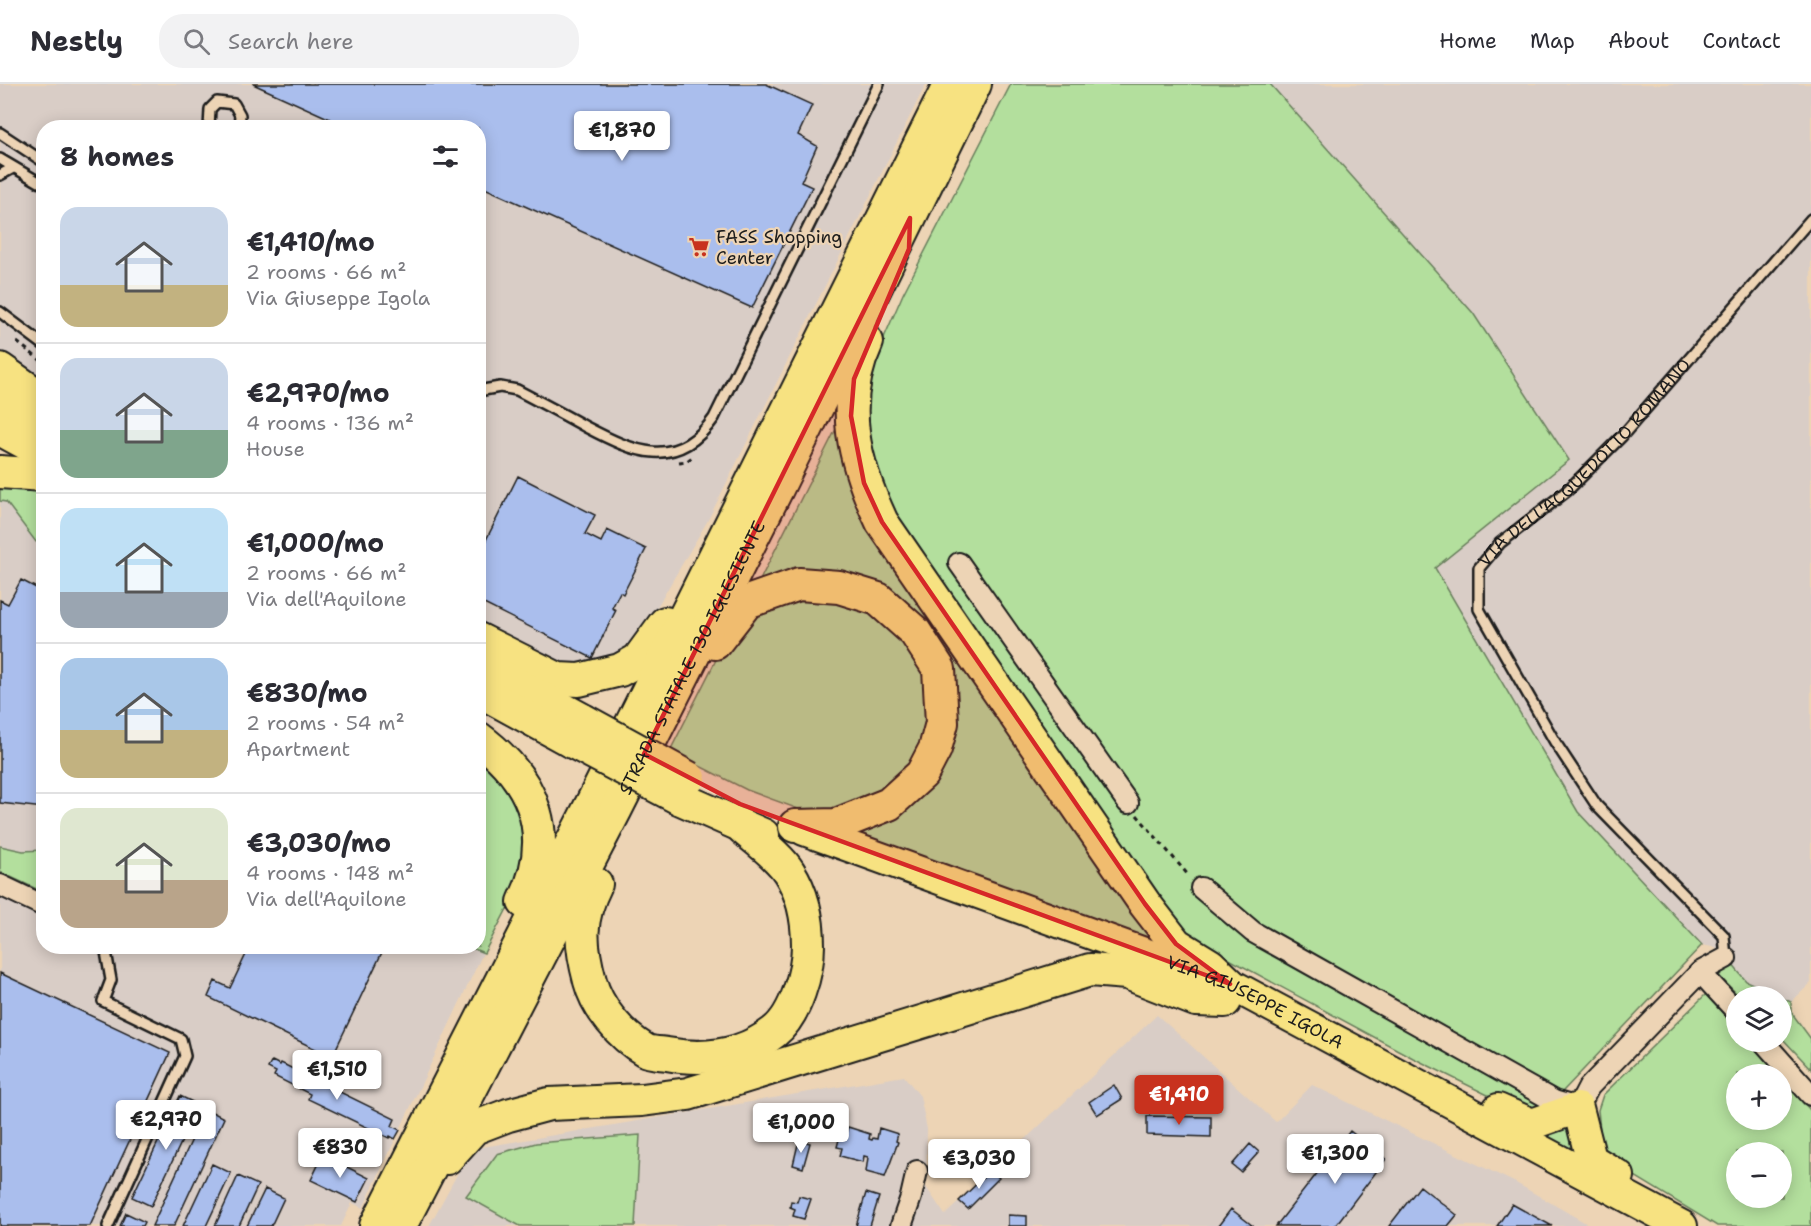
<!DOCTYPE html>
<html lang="en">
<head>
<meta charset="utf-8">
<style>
  body { margin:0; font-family:"Shantell Sans",sans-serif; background:#f2f2f3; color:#2b2b33; height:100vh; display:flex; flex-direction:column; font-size:22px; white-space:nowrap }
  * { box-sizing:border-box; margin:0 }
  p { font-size:20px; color:#7c7c81 }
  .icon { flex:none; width:33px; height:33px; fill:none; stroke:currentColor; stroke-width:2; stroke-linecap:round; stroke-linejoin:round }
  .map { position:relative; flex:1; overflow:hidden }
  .details { position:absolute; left:36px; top:36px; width:450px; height:834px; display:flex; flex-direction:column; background:#fff; border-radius:24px; box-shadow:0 3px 15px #0003 }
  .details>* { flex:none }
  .controls { position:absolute; left:1726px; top:902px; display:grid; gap:12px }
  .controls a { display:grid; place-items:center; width:66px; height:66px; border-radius:50%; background:#fff; box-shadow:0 3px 15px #0003; font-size:30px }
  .price { position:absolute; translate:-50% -51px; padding:0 14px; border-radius:6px; background:#fff; color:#222; font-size:20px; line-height:39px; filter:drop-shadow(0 2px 3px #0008) }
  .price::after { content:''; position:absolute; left:50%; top:36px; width:18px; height:14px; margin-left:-9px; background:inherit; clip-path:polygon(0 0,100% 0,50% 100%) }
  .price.active { background:#c8321e; color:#fff }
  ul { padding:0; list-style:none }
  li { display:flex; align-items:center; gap:18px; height:150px; padding:0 24px }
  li+li { border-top:2px solid #e1e1e2 }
  li span { display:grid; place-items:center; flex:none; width:168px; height:120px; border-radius:18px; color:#555 }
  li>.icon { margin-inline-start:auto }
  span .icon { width:72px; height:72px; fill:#fffc; stroke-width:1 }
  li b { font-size:26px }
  h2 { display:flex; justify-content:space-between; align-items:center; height:72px; padding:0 24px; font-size:26px }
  header { display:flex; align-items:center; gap:36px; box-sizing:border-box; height:84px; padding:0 30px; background:#fff; border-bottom:2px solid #e1e1e2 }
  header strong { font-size:28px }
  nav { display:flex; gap:33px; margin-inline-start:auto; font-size:21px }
  .search { width:420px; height:54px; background:#f2f2f3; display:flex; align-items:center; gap:15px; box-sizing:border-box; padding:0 21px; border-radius:24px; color:#7c7c81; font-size:22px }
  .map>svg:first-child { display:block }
</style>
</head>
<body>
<header>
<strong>Nestly</strong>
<div class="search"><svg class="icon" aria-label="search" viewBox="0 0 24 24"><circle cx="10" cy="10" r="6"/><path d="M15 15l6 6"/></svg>Search here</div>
<nav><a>Home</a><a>Map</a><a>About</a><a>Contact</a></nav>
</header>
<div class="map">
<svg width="1811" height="1142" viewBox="0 0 1811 1142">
  <rect width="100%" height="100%" fill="#edd4b5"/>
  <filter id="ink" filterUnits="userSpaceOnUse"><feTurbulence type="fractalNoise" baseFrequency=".0167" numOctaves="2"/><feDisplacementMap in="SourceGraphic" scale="12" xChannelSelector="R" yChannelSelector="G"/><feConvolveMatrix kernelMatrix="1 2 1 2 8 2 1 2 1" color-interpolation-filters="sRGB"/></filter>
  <g filter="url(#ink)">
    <path fill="#d9cdc6" d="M0 0H926L708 436 650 535 636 556 620 570 573 588 479 546 478 44H44L43 311 0 279Z
      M1270 0H1811V899L1791 918 1746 897 1717 864 1702 861 1578 728 1435 484 1569 376 1473 229Z
      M0 417 43 423 44 862H478L483 869 363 1124 352 1119 341 1142H0Z
      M1157 931 1276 1038 1312 1001 1516 1099 1591 1142H429L471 1065 904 992 920 1012 927 1045 926 1103 945 1131Z"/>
    <path fill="#b3df9d" stroke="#687e5c" stroke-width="1.5" fill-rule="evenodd" d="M1011 0H1270L1473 229 1569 376 1435 484 1578 728 1702 861 1544 1027H1520L1413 974 1179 848 886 424 863 326 873 279 903 210Z
      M842 333V351L1155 858 845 750 955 636 902 519 755 506Z
      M0 394 43 399V461L36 458 6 418 0 417Z
      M789 510 869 520 926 579 928 665 886 715 812 730 747 706 670 667 723 562 745 535Z
      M479 667 502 686 529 753 522 796 484 869 469 863 478 862Z
      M0 762 23 767 43 766V808L0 788Z
      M1731 879 1746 897 1779 912H1739L1719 892Z
      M1706 910 1737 945V957H1748L1777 990H1737V1035H1782V995L1811 1027V1142H1717L1633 1091 1607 1069 1601 1055 1598 1026 1603 1011ZM1737 1068H1782V1113H1737Z
      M1782 914 1791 918V928L1811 955V985L1782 954Z
      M1567 1037 1581 1072 1541 1050Z
      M640 1051 635 1142H520L466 1112 497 1070 536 1059Z"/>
    <path fill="#aabeed" stroke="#1c1c1c" stroke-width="1.5" d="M253 0H766L812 21 798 51 817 62 801 98 812 103 752 224 478 101V44H350Z
      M518 392 595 431 585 450 601 458 607 446 646 465 623 510 620 508 612 524 616 526 592 574 478 517V472Z
      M21 496 44 508V724L0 719V516L8 520Z
      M250 862H385L332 973 208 913 215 897 230 904Z
      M0 889 170 969 90 1142H0Z
      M272 977 280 981 281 979 395 1035 392 1042 400 1046 395 1055 390 1052 389 1054 308 1015 310 1010 274 992 276 988 268 984Z
      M1114 1001 1122 1015 1097 1031 1089 1018Z
      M180 1012 199 1021 151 1122 132 1113Z
      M206 1025 224 1034 174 1142H152Z
      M1147 1032 1211 1033V1053L1147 1051Z
      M848 1043 870 1050 869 1055 872 1056 873 1054 877 1055 879 1044 898 1050 896 1057 898 1058 885 1093 866 1088 868 1073 864 1072 863 1078 840 1072 842 1064 837 1063 841 1048 846 1050Z
      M1350 1047 1386 1075 1335 1142H1276Z
      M799 1056 810 1059 803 1084 793 1081Z
      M1250 1060 1259 1068 1241 1088 1232 1081Z
      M323 1071 369 1094 357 1118 311 1096Z
      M212 1080 231 1089 206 1142H183Z
      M991 1086 999 1094 968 1125 959 1117Z
      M238 1092 258 1101 239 1142H215Z
      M1420 1102 1457 1131 1448 1142H1389Z
      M265 1105 284 1114 271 1142H247Z
      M866 1109 879 1113 870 1142H856Z
      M799 1112 811 1115 804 1135 793 1132 795 1125 790 1123 791 1117 797 1118Z
      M1512 1120 1552 1142H1497Z
      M1231 1125 1253 1142H1218Z
      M126 1129 145 1138 143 1142H120Z
      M1008 1131 1027 1132V1142H1008Z"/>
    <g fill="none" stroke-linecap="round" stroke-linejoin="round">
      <g stroke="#1c1c1c" stroke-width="14">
        <g id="service">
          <path d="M209 44 210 25 217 18 234 20 240 31 239 44"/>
          <path d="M0 49 44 78"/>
          <path d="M0 75 44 101"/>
          <path d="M0 91 13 84"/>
          <path d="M0 228 44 261"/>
          <path d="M478 307 500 303 517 306C540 318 563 330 586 343 634 368 676 388 714 334L879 0"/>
          <path d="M105 862 111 896 103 917 181 955 185 972 108 1142"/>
          <path id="s1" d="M1726 874 1724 852 1597 722 1555 658 1479 525V484L1500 459 1567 407 1622 352 1811 135"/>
        </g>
      </g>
      <g stroke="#1c1c1c" stroke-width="24">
        <path id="minor" d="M959 479 1128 719
          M0 801 44 822
          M1201 804 1253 848 1554 1017 1578 1024 1589 1003 1700 888 1726 874
          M1700 888 1737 928
          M1763 957 1811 1011
          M901 1142 911 1113 917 1087"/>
      </g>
      <g stroke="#1c1c1c" stroke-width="34">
        <g id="primary">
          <path id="s2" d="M804 746 1230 900 1682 1142"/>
          <path d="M1498 1025 1532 1040 1578 1024 1591 1075 1619 1092"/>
        </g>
      </g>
      <g stroke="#1c1c1c" stroke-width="36">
        <g id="trunk">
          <path d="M867 258C838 320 854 379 882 438L1145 820 1176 860 1210 881 1230 900"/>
          <path d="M0 285 44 316"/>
          <path d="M0 316 44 339"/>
          <path d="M0 345 44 369"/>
          <path d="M0 388 44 391"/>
          <path d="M478 555 558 595 579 596 620 586 638 576 665 539"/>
          <path d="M715 559 747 518 799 500 839 503 878 515 915 548 939 585 942 639 935 665 922 690 889 720 836 741 795 742"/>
          <path d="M478 579 583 636"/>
          <path d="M478 606 573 658"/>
          <path d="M478 654C535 696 556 752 524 818"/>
          <path d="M679 714 763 751"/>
          <path d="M596 800C578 836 580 860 590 897 597 924 621 952 645 966 651 969 661 969 667 970 706 977 743 972 774 948 796 931 808 887 808 861 808 835 803 810 789 788 778 771 757 757 743 744"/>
          <path d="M447 1074 474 1044 508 1031 549 1020 642 1016 688 1010 1090 886 1127 889 1196 916 1225 917"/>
          <path d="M376 1142 592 719 950 0"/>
          <path id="s3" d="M400 1142 616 725 778 403 975 0"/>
        </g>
      </g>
      <path stroke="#1c1c1c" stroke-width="3" stroke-dasharray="4.5 4.5" stroke-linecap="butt" d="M17 258 44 279
        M679 378 687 377 692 373
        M1137 731 1189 792"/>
      <use href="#service" stroke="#edd4b5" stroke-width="9"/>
      <use href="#minor" stroke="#edd4b5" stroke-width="20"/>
      <use href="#primary" stroke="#f7e281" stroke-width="30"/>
      <use href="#trunk" stroke="#f7e281" stroke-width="32"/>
      <g stroke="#1c1c1c" stroke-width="36" stroke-linecap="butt">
        <path id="trunk-bridge" d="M583 636 689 694
          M573 658 679 714"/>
      </g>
      <use href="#trunk-bridge" stroke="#f7e281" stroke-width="32"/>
    </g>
  </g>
  <path fill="#d62828" fill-opacity="0.2" stroke="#d62828" stroke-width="4.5" stroke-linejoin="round" d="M910 134 909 165 854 295 851 332 864 399 882 438 1145 820 1176 860 1230 900 740 720 644 670Z"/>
  <defs>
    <g id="supermarket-bare" transform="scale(1.62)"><path d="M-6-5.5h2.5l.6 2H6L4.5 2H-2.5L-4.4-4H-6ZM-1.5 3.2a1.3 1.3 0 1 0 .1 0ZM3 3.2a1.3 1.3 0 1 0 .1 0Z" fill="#c8321e" stroke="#edd4b5" stroke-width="2.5" paint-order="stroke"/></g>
  </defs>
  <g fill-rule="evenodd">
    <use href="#supermarket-bare" x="699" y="163"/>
  </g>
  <g text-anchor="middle" stroke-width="4.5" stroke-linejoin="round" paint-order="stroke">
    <g font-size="18" fill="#1c1c1c" stroke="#edd4b5" text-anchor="start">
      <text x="716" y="159">FASS Shopping<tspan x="716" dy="21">Center</tspan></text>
    </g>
    <g font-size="18" fill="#1c1c1c" stroke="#edd4b5">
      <text dy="6" stroke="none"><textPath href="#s1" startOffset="624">VIA DELL'ACQUEDOTTO ROMANO</textPath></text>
      <text dy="6" stroke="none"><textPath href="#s3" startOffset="639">STRADA STATALE 130 IGLESIENTE</textPath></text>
      <text dy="6" stroke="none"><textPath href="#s2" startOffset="483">VIA GIUSEPPE IGOLA</textPath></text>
    </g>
  </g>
</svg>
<div class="controls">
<a><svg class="icon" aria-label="layers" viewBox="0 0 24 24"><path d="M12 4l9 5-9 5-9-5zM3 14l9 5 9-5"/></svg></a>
<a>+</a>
<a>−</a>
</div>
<b class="price" style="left:622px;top:78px">€1,870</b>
<b class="price" style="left:337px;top:1017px">€1,510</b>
<b class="price active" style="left:1179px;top:1042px">€1,410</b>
<b class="price" style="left:166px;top:1067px">€2,970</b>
<b class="price" style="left:801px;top:1070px">€1,000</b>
<b class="price" style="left:340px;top:1095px">€830</b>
<b class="price" style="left:1335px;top:1101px">€1,300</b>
<b class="price" style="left:979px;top:1106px">€3,030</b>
<section class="details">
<h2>8 homes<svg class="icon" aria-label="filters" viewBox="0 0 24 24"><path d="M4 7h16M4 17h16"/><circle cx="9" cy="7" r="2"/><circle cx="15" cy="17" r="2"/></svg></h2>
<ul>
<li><span style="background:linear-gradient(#c9d6e8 65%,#c2b280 0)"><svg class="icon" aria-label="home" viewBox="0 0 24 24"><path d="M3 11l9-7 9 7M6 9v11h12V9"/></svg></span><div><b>€1,410/mo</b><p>2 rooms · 66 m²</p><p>Via Giuseppe Igola</p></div></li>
<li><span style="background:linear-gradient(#c9d6e8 60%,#7fa58c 0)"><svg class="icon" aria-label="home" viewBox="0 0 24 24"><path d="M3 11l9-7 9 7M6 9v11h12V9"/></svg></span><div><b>€2,970/mo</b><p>4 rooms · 136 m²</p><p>House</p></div></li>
<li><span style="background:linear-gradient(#bfe0f5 70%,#9aa5b1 0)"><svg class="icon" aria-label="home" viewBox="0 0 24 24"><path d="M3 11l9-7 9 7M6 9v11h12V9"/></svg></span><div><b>€1,000/mo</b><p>2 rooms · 66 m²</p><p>Via dell'Aquilone</p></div></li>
<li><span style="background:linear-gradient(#a9c7e8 60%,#c2b280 0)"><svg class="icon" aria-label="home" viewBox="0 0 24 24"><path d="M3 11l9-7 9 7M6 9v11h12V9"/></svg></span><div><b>€830/mo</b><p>2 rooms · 54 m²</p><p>Apartment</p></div></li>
<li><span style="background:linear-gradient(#dfe7d0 60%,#b9a48a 0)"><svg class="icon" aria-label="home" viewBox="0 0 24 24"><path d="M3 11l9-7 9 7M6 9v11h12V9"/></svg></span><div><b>€3,030/mo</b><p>4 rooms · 148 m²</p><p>Via dell'Aquilone</p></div></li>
</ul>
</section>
</div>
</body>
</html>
